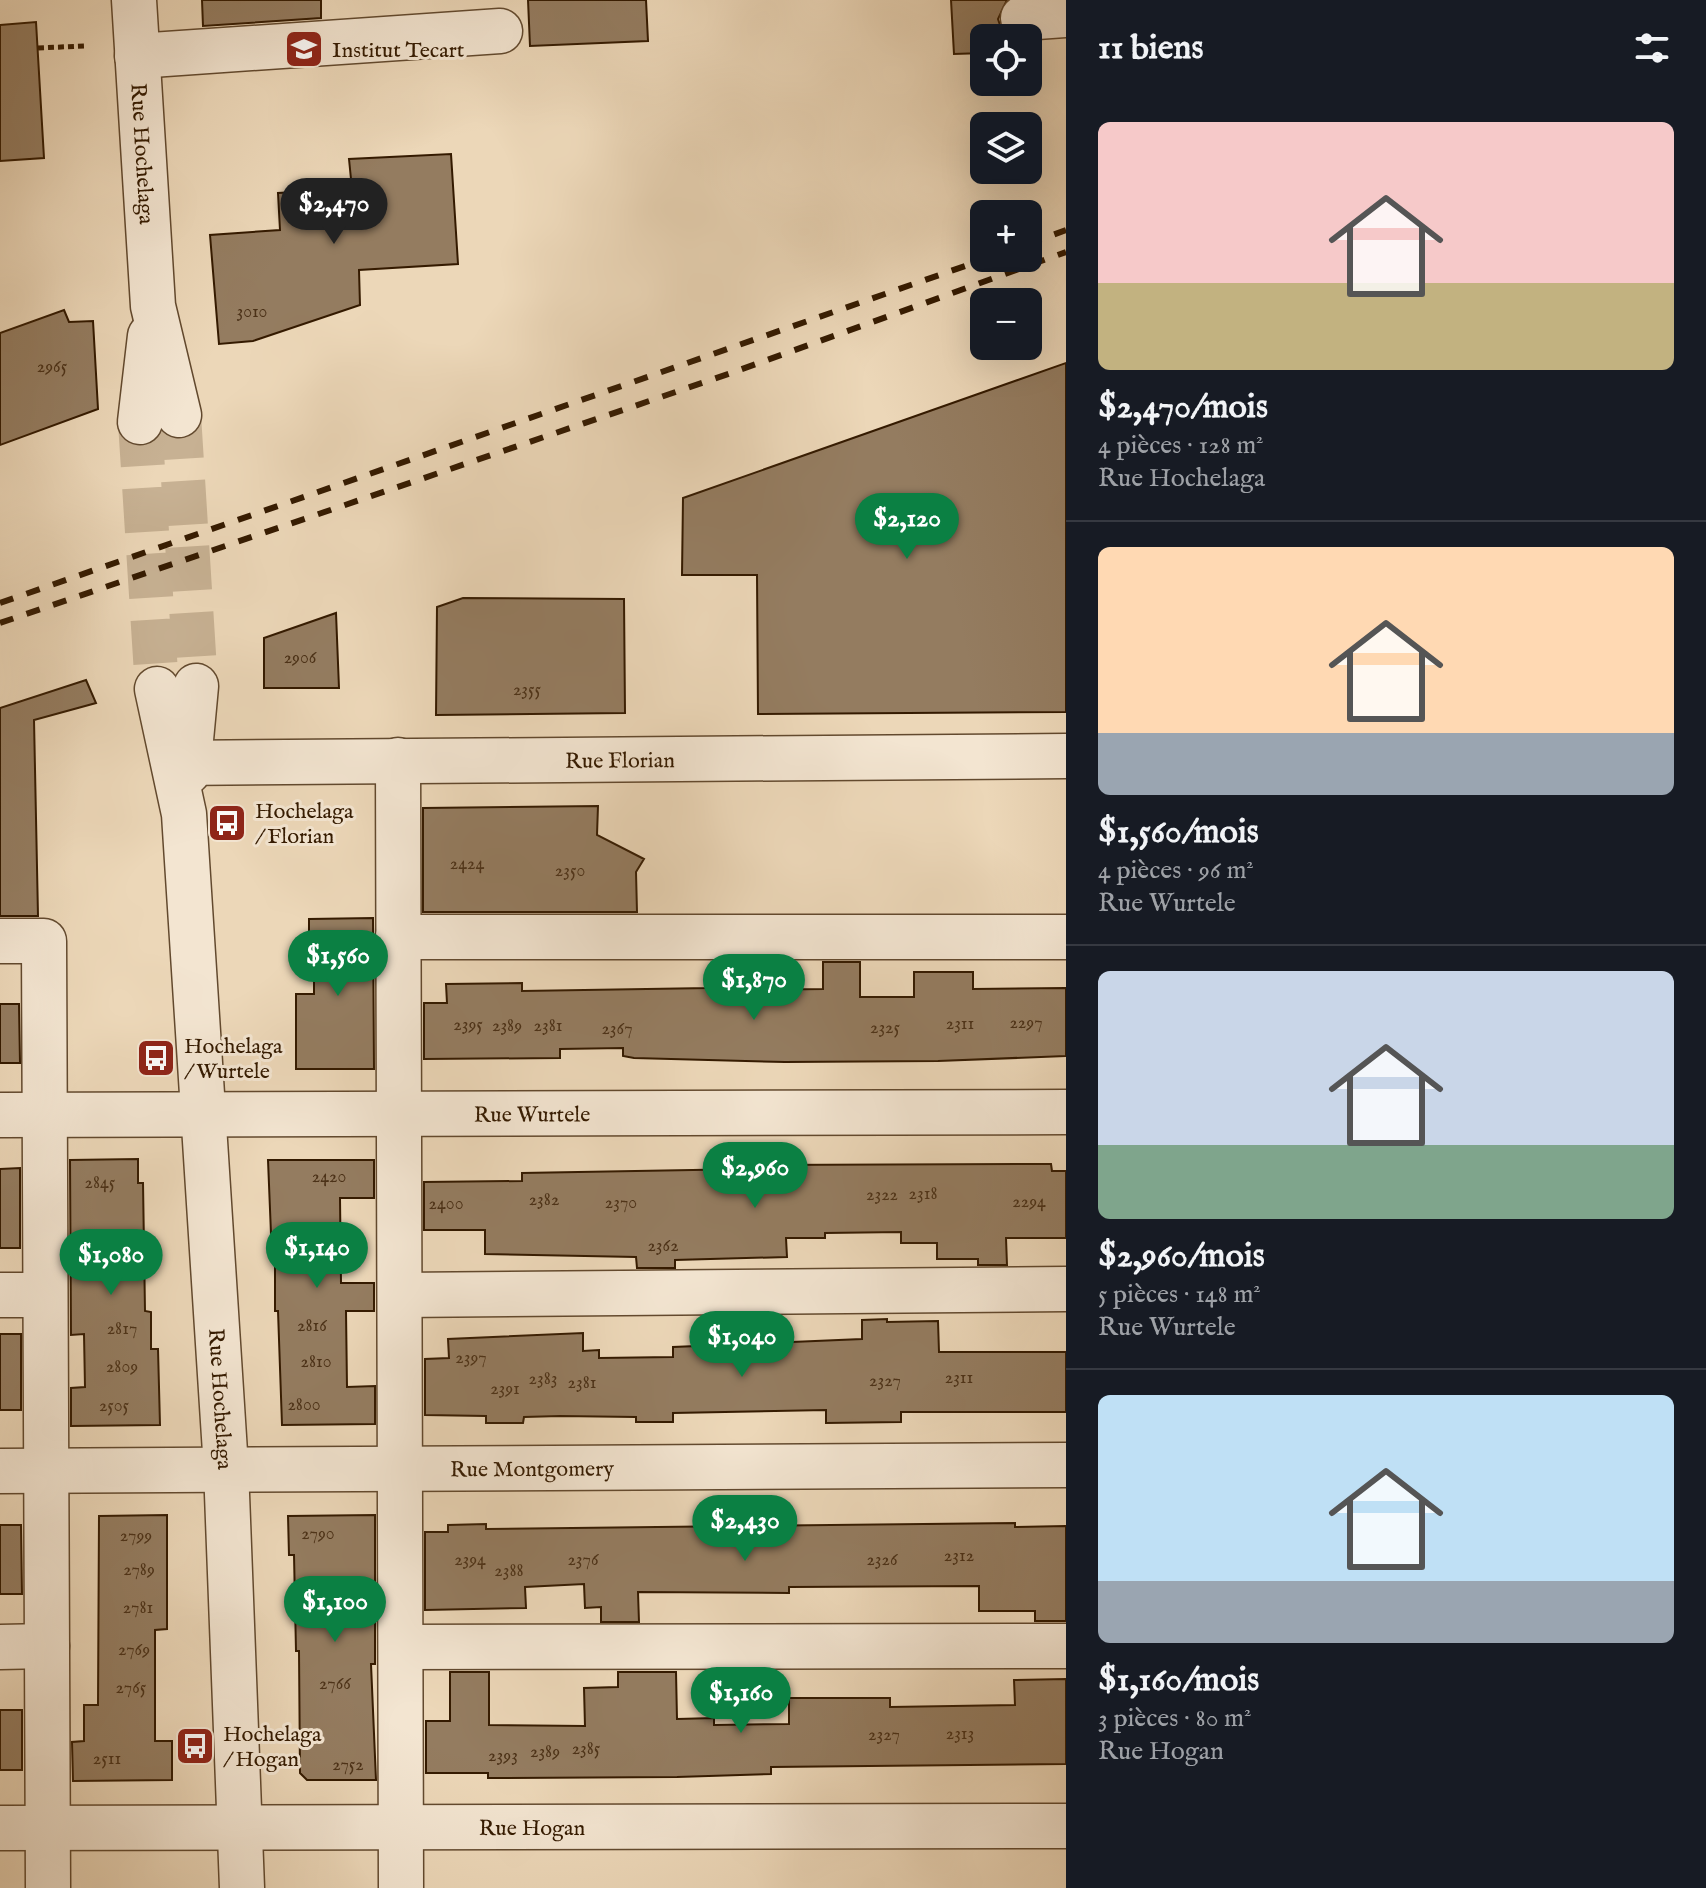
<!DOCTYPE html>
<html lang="fr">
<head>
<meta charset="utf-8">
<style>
  body { margin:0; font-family:"IM FELL English",serif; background:#20242c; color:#f1f3f6; height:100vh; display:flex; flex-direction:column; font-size:30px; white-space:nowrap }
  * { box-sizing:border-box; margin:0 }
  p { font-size:26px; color:#9ea1a6 }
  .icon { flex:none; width:44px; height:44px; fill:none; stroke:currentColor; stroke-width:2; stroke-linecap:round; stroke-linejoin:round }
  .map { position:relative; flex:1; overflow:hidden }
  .sheet { display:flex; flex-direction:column; background:#171b24; width:640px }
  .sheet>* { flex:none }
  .tools { position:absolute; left:970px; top:24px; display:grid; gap:16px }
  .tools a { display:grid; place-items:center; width:72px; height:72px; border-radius:12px; background:#171b24; box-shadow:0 8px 32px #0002; font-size:40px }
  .price { position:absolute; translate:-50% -68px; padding:0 18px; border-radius:28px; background:#0b8043; color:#fff; font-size:26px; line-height:52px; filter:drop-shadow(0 2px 4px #0008) }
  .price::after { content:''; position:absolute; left:50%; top:48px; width:24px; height:18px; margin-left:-12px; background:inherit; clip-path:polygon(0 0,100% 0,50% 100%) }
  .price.selected { background:#222; color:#fff }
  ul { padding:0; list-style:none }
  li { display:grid; align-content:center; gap:16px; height:424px; padding:0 32px }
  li+li { border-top:2px solid #363941 }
  li span { display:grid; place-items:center; height:248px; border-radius:12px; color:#555 }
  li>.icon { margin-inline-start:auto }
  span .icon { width:144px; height:144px; fill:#fffc; stroke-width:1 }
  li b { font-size:34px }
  h2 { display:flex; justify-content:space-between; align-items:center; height:96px; padding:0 32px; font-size:34px }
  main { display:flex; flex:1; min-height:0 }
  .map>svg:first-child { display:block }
</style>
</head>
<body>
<main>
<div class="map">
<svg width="1066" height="1888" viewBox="0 0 1066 1888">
  <rect width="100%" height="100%" fill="#ecd7b8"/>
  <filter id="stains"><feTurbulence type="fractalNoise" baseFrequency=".0025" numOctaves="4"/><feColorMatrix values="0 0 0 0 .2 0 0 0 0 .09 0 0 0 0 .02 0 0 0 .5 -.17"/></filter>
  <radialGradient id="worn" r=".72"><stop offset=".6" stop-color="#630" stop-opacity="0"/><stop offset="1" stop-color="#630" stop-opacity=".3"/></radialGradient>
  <path fill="#947c60" stroke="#341a00" stroke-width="2" d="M202 0H321V18L203 26Z
    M528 0H646L648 41 530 46Z
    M951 0H1007L998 19 1002 31 1009 38H984V53L954 54Z
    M36 22 44 158 0 161V25Z
    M451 154 458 264 359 270 360 305 253 341 219 344 210 235 280 230 278 193 352 189 349 159Z
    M64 310 69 322 93 321 98 409 0 445V333Z
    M1066 363V712L758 714 757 575H682L683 498Z
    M463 598 624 599 625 713 436 715 437 607Z
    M336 613 339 688H264V638Z
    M86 680 96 703 34 720 38 916H0V708Z
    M598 806 597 835 644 859 636 872 637 912H423V808Z
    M373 918 374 1069H296V994H314V944H309V919Z
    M823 962H860V997H914V972H973V989L1066 988V1056L938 1061 785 1062 634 1058 623 1056V1048L560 1049V1058L424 1059V1003H447L446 984 522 983V991L709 988V984H746V990L823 989Z
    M0 1004H19L20 1063H0Z
    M138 1159V1183H143L145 1311 151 1312V1349H158L160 1425 71 1426V1388L85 1387 84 1334 71 1335 70 1160Z
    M268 1160H374V1198H340L341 1283H374V1311H346L347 1387 375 1386V1424L282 1425 278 1311H275V1234H271Z
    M1051 1164 1052 1171H1066V1238H1006L1007 1265H978V1259H937V1243H901V1232L825 1233V1238H786L787 1257 675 1260V1268H637L636 1257 485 1254V1230H424V1182L522 1181V1173L749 1169V1165Z
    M20 1168V1248H0V1169Z
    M887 1319V1322L938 1321 939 1352H1066V1412H901V1422L826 1423V1410L673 1413V1422H636V1417L560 1416 524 1417 523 1423H486V1416L425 1415V1359L449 1358 448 1339 583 1333V1351L599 1350V1358L673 1357V1347L862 1339V1320Z
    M0 1334H21V1410H0Z
    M167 1515V1629L155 1630V1741H172V1780L73 1781 72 1742 84 1741V1705H98L99 1516Z
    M375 1515V1664H371L376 1780H307L300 1773 299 1651H296L294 1555H289L288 1516Z
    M1015 1523V1527L1066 1526V1621H1035V1611H979V1586L789 1587V1593L638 1592 639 1622H601V1607L585 1608 584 1584 525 1587 526 1608 425 1610V1532H448V1525L486 1524V1529Z
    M0 1525H21L22 1594H0Z
    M450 1672H489V1725L585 1726 584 1688 618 1687V1672H676L677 1719 714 1718V1725L789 1724V1698H890V1707L1015 1705 1014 1680 1066 1679V1764L771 1767V1774L677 1777 488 1778V1773H426V1721H450Z
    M0 1710H22V1770H0Z"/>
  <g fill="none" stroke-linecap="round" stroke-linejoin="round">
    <path stroke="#c7b193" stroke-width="44" stroke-dasharray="44 22" stroke-linecap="butt" d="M179 415 196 686
      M140 422 157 689"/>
    <g stroke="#62492e" stroke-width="47">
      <g id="minor">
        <path id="s1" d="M134 0 153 306 179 415"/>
        <path d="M1023 18 1066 15"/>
        <path d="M137 56 500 31"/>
        <path d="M140 422 150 336"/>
        <path id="s2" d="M157 689 184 814 226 1468 242 1888"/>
        <path d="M398 760 401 1888"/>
        <path id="s3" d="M174 763 1066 756"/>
        <path d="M188 772 196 686"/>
        <path d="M398 937H1066"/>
        <path d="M0 941H44L48 1888"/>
        <path id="s4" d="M0 1115 1066 1112"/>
        <path d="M0 1295H44"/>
        <path d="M400 1295 1066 1289"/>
        <path id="s5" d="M0 1471 1066 1465"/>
        <path d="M0 1647 47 1646"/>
        <path d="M401 1647 1066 1646"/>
        <path id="s6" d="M0 1828 1066 1826"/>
      </g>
    </g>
    <path stroke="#341a00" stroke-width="5" stroke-dasharray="6 4" stroke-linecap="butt" d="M38 48 84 46"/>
    <use href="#minor" stroke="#f3e5d1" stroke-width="44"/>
    <path stroke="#341a00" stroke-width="6" stroke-dasharray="14 14" stroke-linecap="butt" d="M1028 244 1066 230
      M0 603 988 258
      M0 623 734 372 1066 252"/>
  </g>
  <defs>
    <g id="university-square" transform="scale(2)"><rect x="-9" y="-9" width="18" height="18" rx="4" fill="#8f2418" stroke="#f3e5d1"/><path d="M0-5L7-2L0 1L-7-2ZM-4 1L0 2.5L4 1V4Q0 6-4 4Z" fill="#fff"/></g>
    <g id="bus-square" transform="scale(2)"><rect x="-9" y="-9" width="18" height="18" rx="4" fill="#8f2418" stroke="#f3e5d1"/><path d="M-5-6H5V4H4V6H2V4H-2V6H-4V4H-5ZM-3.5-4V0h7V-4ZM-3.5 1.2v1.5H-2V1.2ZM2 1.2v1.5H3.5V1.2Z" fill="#fff"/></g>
  </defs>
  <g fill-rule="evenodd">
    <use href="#university-square" x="304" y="49"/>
    <use href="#bus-square" x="227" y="823"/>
    <use href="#bus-square" x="156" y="1058"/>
    <use href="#bus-square" x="195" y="1746"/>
  </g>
  <g text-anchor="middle" stroke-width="6" stroke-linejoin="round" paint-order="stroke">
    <g font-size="18" fill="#4c3218">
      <text x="252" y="317">3010</text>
      <text x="52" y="372">2965</text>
      <text x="300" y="663">2906</text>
      <text x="527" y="695">2355</text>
      <text x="467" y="869">2424</text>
      <text x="570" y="876">2350</text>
      <text x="1026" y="1028">2297</text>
      <text x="960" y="1029">2311</text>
      <text x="468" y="1030">2395</text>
      <text x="507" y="1031">2389</text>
      <text x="548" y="1031">2381</text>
      <text x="885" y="1033">2325</text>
      <text x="617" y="1034">2367</text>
      <text x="329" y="1182">2420</text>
      <text x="100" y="1188">2845</text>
      <text x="923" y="1199">2318</text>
      <text x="882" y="1200">2322</text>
      <text x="544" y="1205">2382</text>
      <text x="1029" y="1207">2294</text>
      <text x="621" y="1208">2370</text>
      <text x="446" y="1209">2400</text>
      <text x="663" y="1251">2362</text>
      <text x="312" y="1331">2816</text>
      <text x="122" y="1334">2817</text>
      <text x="471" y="1363">2397</text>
      <text x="316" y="1367">2810</text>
      <text x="122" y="1372">2809</text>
      <text x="959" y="1383">2311</text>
      <text x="543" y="1384">2383</text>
      <text x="885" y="1386">2327</text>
      <text x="582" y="1388">2381</text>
      <text x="505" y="1394">2391</text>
      <text x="304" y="1410">2800</text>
      <text x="114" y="1411">2505</text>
      <text x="318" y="1539">2790</text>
      <text x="136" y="1541">2799</text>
      <text x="959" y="1561">2312</text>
      <text x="470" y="1565">2394</text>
      <text x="583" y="1565">2376</text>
      <text x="882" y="1565">2326</text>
      <text x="139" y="1575">2789</text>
      <text x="509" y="1576">2388</text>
      <text x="138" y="1613">2781</text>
      <text x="134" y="1655">2769</text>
      <text x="335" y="1689">2766</text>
      <text x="131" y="1693">2765</text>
      <text x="960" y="1739">2313</text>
      <text x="884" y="1740">2327</text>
      <text x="586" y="1754">2385</text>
      <text x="545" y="1757">2389</text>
      <text x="503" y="1761">2393</text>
      <text x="107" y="1764">2511</text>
      <text x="348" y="1770">2752</text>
    </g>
    <g font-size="22" fill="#341a00" stroke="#f3e5d1" text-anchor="start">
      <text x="332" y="57">Institut Tecart</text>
      <text x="255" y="818">Hochelaga<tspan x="255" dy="25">/ Florian</tspan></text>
      <text x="184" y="1053">Hochelaga<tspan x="184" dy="25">/ Wurtele</tspan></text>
      <text x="223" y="1741">Hochelaga<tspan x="223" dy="25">/ Hogan</tspan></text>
    </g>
    <g font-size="22" fill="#341a00" stroke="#f3e5d1">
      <text dy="8" stroke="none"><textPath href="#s1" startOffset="154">Rue Hochelaga</textPath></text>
      <text dy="8" stroke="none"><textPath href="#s3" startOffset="446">Rue Florian</textPath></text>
      <text dy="8" stroke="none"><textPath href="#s4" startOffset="532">Rue Wurtele</textPath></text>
      <text dy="8" stroke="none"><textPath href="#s2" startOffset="714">Rue Hochelaga</textPath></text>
      <text dy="8" stroke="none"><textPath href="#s5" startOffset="532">Rue Montgomery</textPath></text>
      <text dy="8" stroke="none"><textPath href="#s6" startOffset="532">Rue Hogan</textPath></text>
    </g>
  </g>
  <rect width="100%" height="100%" filter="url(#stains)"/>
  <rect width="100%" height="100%" fill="url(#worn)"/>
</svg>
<div class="tools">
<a><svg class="icon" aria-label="locate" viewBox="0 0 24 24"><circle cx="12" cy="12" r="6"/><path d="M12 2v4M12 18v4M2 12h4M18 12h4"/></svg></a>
<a><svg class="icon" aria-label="layers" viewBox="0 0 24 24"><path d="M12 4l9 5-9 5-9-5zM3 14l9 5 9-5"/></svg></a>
<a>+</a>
<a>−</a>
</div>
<b class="price selected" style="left:334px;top:246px">$2,470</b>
<b class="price" style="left:907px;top:561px">$2,120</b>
<b class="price" style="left:338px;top:998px">$1,560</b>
<b class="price" style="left:754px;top:1022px">$1,870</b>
<b class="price" style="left:755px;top:1210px">$2,960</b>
<b class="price" style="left:317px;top:1290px">$1,140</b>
<b class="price" style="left:111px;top:1297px">$1,080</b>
<b class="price" style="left:742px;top:1379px">$1,040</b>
<b class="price" style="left:745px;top:1563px">$2,430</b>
<b class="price" style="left:335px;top:1644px">$1,100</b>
<b class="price" style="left:741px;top:1735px">$1,160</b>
</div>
<section class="sheet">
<h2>11 biens<svg class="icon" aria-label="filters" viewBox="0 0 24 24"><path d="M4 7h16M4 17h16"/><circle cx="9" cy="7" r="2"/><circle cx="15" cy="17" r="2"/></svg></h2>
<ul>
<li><span style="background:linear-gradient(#f6c9c9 65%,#c2b280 0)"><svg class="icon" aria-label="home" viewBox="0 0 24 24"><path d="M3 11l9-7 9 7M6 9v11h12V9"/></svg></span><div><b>$2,470/mois</b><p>4 pièces · 128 m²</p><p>Rue Hochelaga</p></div></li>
<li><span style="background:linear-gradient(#ffd9b3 75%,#9aa5b1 0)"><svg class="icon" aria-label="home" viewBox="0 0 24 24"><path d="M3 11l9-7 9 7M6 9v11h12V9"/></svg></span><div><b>$1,560/mois</b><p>4 pièces · 96 m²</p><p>Rue Wurtele</p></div></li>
<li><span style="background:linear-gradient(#c9d6e8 70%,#7fa58c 0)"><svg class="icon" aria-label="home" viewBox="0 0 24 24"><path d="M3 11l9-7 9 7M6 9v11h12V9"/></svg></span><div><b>$2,960/mois</b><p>5 pièces · 148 m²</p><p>Rue Wurtele</p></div></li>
<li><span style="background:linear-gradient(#bfe0f5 75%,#9aa5b1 0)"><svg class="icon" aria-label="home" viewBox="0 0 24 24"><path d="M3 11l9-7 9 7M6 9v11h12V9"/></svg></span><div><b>$1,160/mois</b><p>3 pièces · 80 m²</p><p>Rue Hogan</p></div></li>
</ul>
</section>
</main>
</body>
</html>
